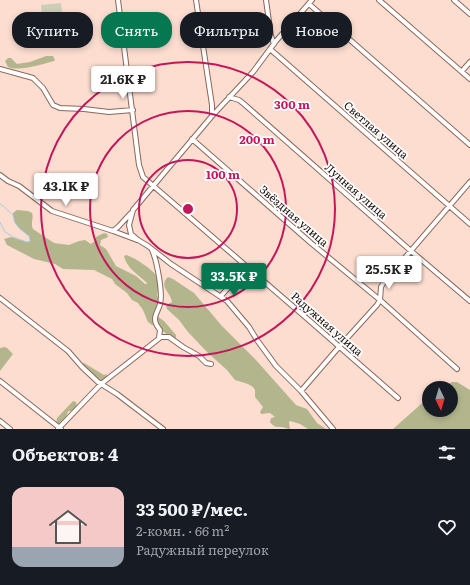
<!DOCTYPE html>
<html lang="ru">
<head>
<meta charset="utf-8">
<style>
  body { margin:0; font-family:Literata,serif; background:#20242c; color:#f1f3f6; height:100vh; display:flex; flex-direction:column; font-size:15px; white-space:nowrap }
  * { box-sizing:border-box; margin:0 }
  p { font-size:13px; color:#9ea1a6 }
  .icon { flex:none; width:22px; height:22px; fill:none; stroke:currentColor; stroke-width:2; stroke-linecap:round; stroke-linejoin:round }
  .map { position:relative; height:429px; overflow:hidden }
  .details { display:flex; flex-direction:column; background:#171b24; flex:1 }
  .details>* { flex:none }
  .banner { position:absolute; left:12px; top:12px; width:446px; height:36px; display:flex; gap:8px }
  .needle { width:26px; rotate:175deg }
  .tools { position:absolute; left:422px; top:381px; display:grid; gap:8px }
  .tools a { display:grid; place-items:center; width:36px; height:36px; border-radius:50%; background:#171b24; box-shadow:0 2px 6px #0003; font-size:20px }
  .price { position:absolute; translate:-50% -34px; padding:0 9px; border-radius:4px; background:#fff; color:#222; font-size:13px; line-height:26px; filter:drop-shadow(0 1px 2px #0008) }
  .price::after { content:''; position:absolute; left:50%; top:24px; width:12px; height:9px; margin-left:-6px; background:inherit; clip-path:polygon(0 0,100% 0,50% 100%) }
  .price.on { background:#057751; color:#fff }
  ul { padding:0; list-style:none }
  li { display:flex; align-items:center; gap:12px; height:100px; padding:0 12px }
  li span { display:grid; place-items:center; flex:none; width:112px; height:80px; border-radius:12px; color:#555 }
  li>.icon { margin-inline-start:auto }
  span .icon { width:48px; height:48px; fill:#fffc; stroke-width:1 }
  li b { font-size:17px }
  h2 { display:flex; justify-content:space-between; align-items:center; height:48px; padding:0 12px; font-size:17px }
  .tag { padding:0 14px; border-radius:16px; background:#171b24; box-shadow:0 2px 6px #0003; font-size:14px; line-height:36px }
  .tag.on { background:#057751; color:#fff }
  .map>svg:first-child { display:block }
</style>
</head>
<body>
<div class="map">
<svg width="470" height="429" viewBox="0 0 470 429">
  <rect width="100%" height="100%" fill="#fcddd0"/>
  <path fill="#cccfb6" d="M61 3 66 46 45 48 41 5Z"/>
  <path fill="#b3b68d" d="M25 17 27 18 28 20 17 33 14 34C11 29 12 22 16 18Z
    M46 56H53L55 60 54 61C42 64 19 72 8 67L5 61 8 58H11L17 64 30 62Z
    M17 210 28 211 32 213C34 219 30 223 33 229L54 243 69 245 79 241 85 240 91 244 96 240V237L104 233 107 234 108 237 101 240 100 245 106 249 116 266 136 276 145 284H147L146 282C138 275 126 267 124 256L126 255C134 257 154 270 157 277 159 284 158 290 157 296L159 299 154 325H152L148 322 143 310 138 303 132 300 127 293 115 284 112 279 94 270 63 269 55 264 34 259 7 245 4 239 11 237 27 242 30 241V237C22 230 12 225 13 213Z
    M168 277 173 279 194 293 222 326 255 359 296 405 307 409 317 423 326 429H308L300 424 290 421 289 422 290 429C287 429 284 427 281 427 276 427 274 427 270 422L271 418 275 417 270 413 261 414 260 412 263 407 255 397V390L253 387 248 384 235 380 227 370 207 352 188 332 179 320 167 309 166 305 172 302C171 293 158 286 168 277Z
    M157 316 164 321 176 335V338L173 339C164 332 158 329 156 317Z
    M5 347 7 348 13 354 0 371V348Z
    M81 363H84L104 375 107 374 105 379 102 382 99 381 81 365Z
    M452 382H457L470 390V429H393L429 397V410H451V388H441Z
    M73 401 76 402 77 407 72 411H68C67 416 64 422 59 424L56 423 57 418Z"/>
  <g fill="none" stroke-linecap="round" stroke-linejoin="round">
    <path stroke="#a6cde8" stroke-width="1" d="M0 204 2 205 13 215 15 223 20 229 29 236 30 241 27 242 13 237 4 231 0 222"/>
    <g stroke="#8a685a" stroke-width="6">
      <path id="minor" d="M118 0 139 165 143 177 311 322 398 398
        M196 0 212 105V116
        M266 0 271 36 274 44
        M312 0 276 41 253 72 212 116 133 210 129 225 131 234 138 240 148 246 171 264 227 301 249 327 257 340 276 366 301 391 333 429
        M379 0 470 79
        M454 0 470 14
        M309 4 470 145
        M270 49 470 224
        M0 69 33 78 43 88 53 105 60 108 84 109 109 112 133 110
        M462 71 470 62
        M229 97 239 100 244 104 411 251 470 301
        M192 139 311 243 380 300 457 369
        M0 175 8 181 19 186 52 211 113 231 118 227 131 213
        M113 231 137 240
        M152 250C157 261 163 293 160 304 159 309 155 314 155 319 155 324 157 326 160 330L159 338
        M221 296 247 266
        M0 298 68 351 82 367 98 382 117 394 163 429
        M0 381 61 429
        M301 391 339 347 377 305 380 300 381 287 384 282 470 182
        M0 421 10 429
        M58 429 101 384 161 337H169L183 347 199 356 206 363 211 364"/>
    </g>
    <use href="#minor" stroke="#fff" stroke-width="4"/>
  </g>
  <g fill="none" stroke="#c2185b" stroke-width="2">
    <circle cx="188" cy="209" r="49"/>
    <circle cx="188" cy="209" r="98"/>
    <circle cx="188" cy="209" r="147"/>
  </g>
  <g text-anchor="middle" stroke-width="3.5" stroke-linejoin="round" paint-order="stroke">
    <g font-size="11" fill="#150905" stroke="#fff">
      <text transform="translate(376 130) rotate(41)" y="4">Светлая улица</text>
      <text transform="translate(356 191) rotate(41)" y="4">Лунная улица</text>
      <text transform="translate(294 216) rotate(41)" y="4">Звёздная улица</text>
      <text transform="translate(327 324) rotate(41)" y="4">Радужная улица</text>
    </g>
  </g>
  <circle cx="188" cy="209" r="6" fill="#c2185b" stroke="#fff" stroke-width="2"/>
  <g font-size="12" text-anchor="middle" font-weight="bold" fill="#c2185b" stroke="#fff" stroke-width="3.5" stroke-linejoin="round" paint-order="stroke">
    <text x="292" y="109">300 m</text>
    <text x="257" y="144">200 m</text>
    <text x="223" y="179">100 m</text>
  </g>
</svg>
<div class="tools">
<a><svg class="needle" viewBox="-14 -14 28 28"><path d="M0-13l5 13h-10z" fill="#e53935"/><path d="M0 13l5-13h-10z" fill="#9ea1a6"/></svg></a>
</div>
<b class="price" style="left:123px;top:100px">21.6K ₽</b>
<b class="price" style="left:66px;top:207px">43.1K ₽</b>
<b class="price" style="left:389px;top:290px">25.5K ₽</b>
<b class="price on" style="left:234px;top:297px">33.5K ₽</b>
<div class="banner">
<a class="tag">Купить</a>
<a class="tag on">Снять</a>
<a class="tag">Фильтры</a>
<a class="tag">Новое</a>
</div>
</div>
<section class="details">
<h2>Объектов: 4<svg class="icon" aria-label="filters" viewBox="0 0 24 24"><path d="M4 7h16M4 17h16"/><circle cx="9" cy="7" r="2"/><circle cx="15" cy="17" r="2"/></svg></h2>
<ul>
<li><span style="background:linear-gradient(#f6c9c9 75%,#9aa5b1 0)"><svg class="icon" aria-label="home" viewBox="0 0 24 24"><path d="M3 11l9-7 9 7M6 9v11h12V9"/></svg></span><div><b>33 500 ₽/мес.</b><p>2-комн. · 66 m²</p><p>Радужный переулок</p></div><svg class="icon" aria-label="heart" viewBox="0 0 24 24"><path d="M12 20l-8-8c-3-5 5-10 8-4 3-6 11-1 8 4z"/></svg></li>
</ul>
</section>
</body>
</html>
